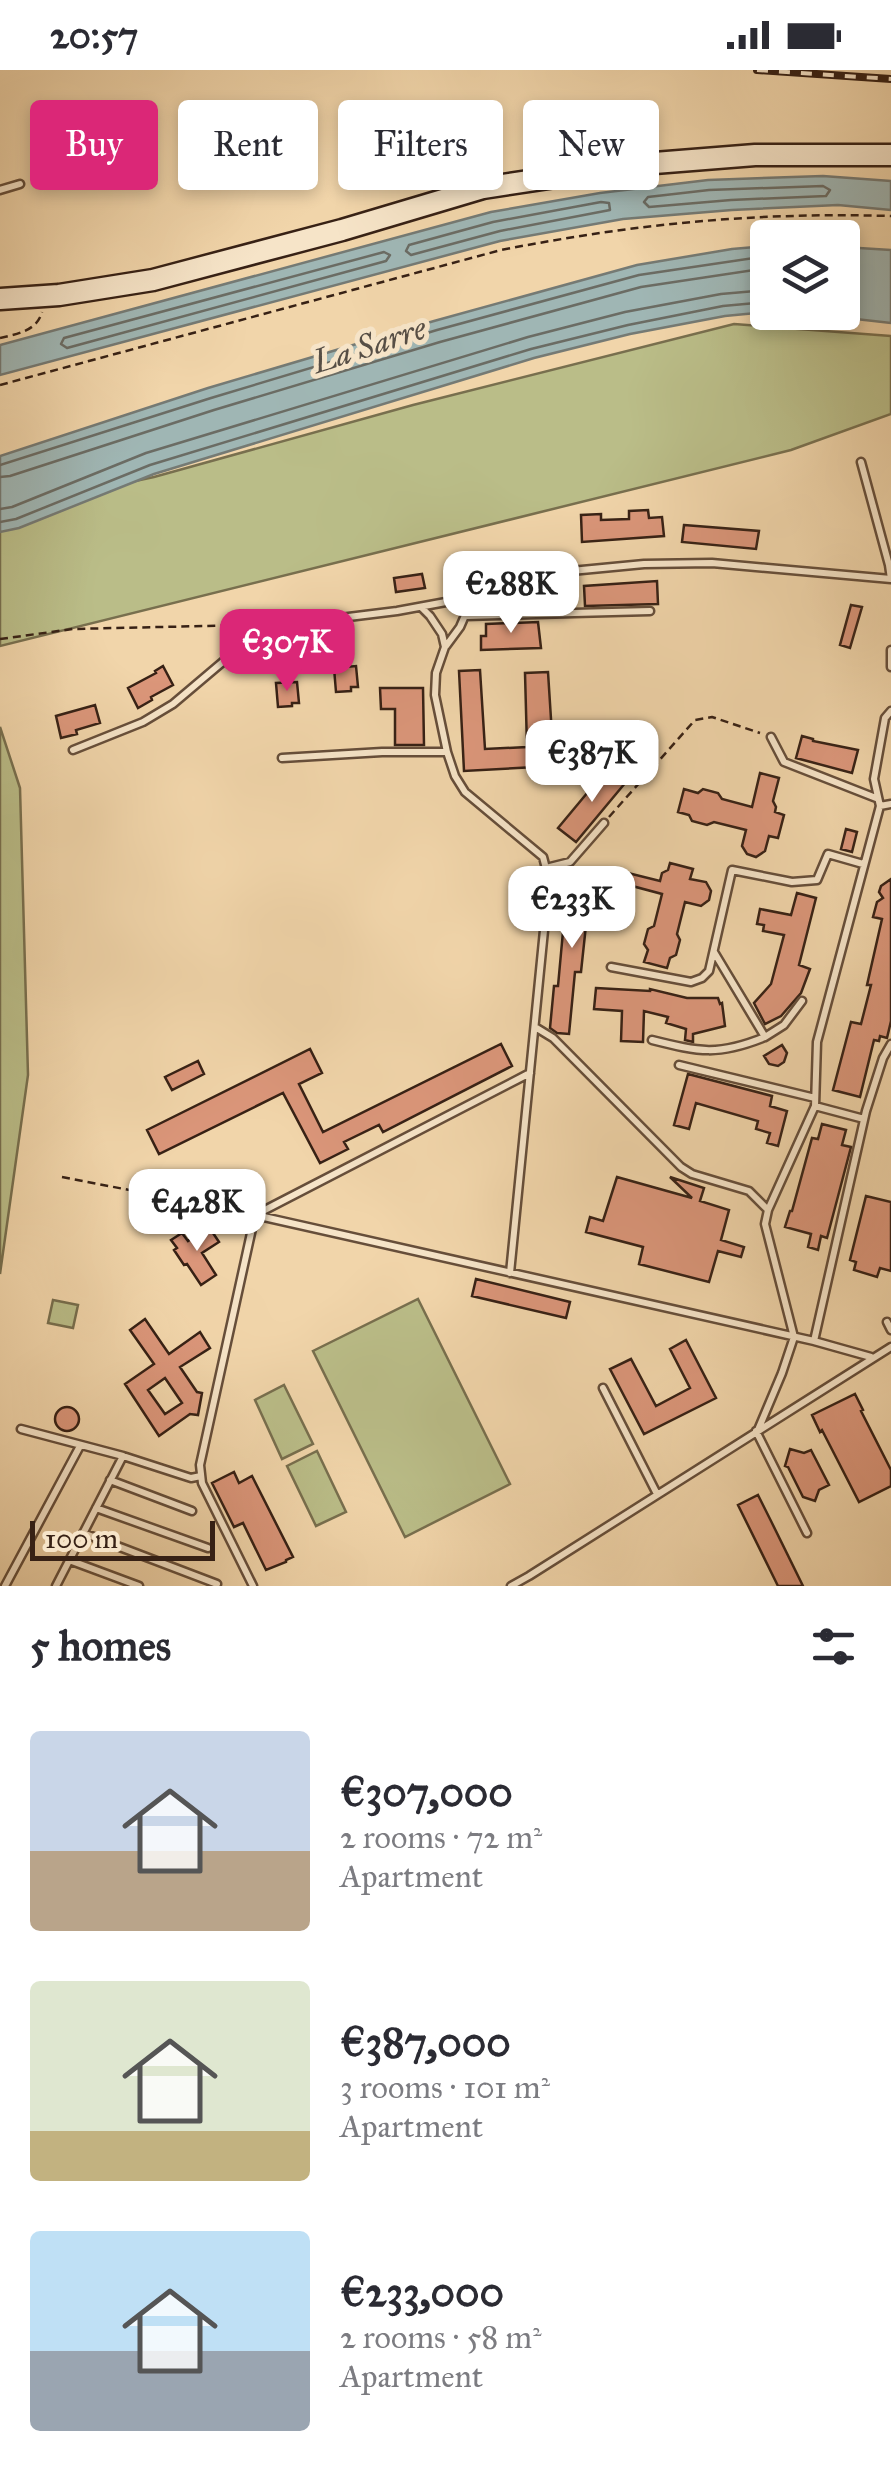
<!DOCTYPE html>
<html lang="en">
<head>
<meta charset="utf-8">
<style>
  body { margin:0; font-family:"IM FELL Great Primer",serif; background:#f2f2f3; color:#2b2b33; height:100vh; display:flex; flex-direction:column; font-size:38px; white-space:nowrap }
  * { box-sizing:border-box; margin:0 }
  p { font-size:32px; color:#7c7c81 }
  .icon { flex:none; width:55px; height:55px; fill:none; stroke:currentColor; stroke-width:2; stroke-linecap:round; stroke-linejoin:round }
  .map { position:relative; height:1516px; overflow:hidden }
  .details { display:flex; flex-direction:column; background:#fff; flex:1 }
  .details>* { flex:none }
  .banner { position:absolute; left:30px; top:30px; width:832px; height:90px; display:flex; gap:20px }
  .tools { position:absolute; left:750px; top:150px; display:grid; gap:20px }
  .tools a { display:grid; place-items:center; width:110px; height:110px; border-radius:10px; background:#fff; box-shadow:0 5px 15px #0003; font-size:50px }
  .scale { position:absolute; left:30px; bottom:25px; width:185px; box-sizing:border-box; padding-left:10px; border:5px solid #372115; border-top:0; font-size:28px; line-height:35px; white-space:nowrap; color:#372115; -webkit-text-stroke:8px #f6e4c8; paint-order:stroke }
  .price { position:absolute; translate:-50% -85px; padding:0 22px; border-radius:20px; background:#fff; color:#222; font-size:32px; line-height:65px; filter:drop-shadow(0 2px 5px #0008) }
  .price::after { content:''; position:absolute; left:50%; top:60px; width:30px; height:22px; margin-left:-15px; background:inherit; clip-path:polygon(0 0,100% 0,50% 100%) }
  .price.on { background:#db2777; color:#fff }
  ul { padding:0; list-style:none }
  li { display:flex; align-items:center; gap:30px; height:250px; padding:0 30px }
  li span { display:grid; place-items:center; flex:none; width:280px; height:200px; border-radius:10px; color:#555 }
  li>.icon { margin-inline-start:auto }
  span .icon { width:120px; height:120px; fill:#fffc; stroke-width:1 }
  li b { font-size:42px }
  h2 { display:flex; justify-content:space-between; align-items:center; height:120px; padding:0 30px; font-size:42px }
  .pill { padding:0 35px; border-radius:10px; background:#fff; box-shadow:0 5px 15px #0003; font-size:35px; line-height:90px }
  .pill.on { background:#db2777; color:#fff }
  .status { display:flex; justify-content:space-between; align-items:center; height:70px; padding:0 50px; background:#fff; direction:ltr }
  .status svg { height:28px; fill:currentColor }
  .map>svg:first-child { display:block }
</style>
</head>
<body>
<div class="status"><b>20:57</b><svg viewBox="0 0 49 12"><path d="M0 12V9h3v3zM5 12V6h3v6zM10 12V3h3v9zM15 12V0h3v12zM26 1h20v11H26zM47 4h2v5h-2z"/></svg></div>
<div class="map">
<svg width="891" height="1516" viewBox="0 0 891 1516">
  <rect width="100%" height="100%" fill="#f1d5aa"/>
  <filter id="stains"><feTurbulence type="fractalNoise" baseFrequency=".002" numOctaves="4"/><feColorMatrix values="0 0 0 0 .2 0 0 0 0 .09 0 0 0 0 .02 0 0 0 .5 -.17"/></filter>
  <radialGradient id="worn" r=".72"><stop offset=".6" stop-color="#630" stop-opacity="0"/><stop offset="1" stop-color="#630" stop-opacity=".3"/></radialGradient>
  <path fill="#babd88" stroke="#786f4e" stroke-width="2.5" d="M734 254 891 266V344L791 380 0 576V440L154 407 413 335Z
    M0 657 20 718 28 1005 0 1204Z
    M418 1229 510 1414 405 1467 313 1281Z
    M53 1230 78 1235 73 1258 48 1253Z
    M284 1315 313 1374 282 1389 255 1330Z
    M317 1381 346 1442 316 1456 287 1396Z"/>
  <path fill="#9fb6b4" stroke="#757a74" stroke-width="2.5" d="M823 106 891 111V140L838 135 732 140 623 149 500 171 0 305V275L491 142 600 123 708 110Z
    M767 176V242L725 246 630 264 534 288 154 404 19 458 0 462V386L208 318 434 251 637 195 732 179Z
    M843 177 891 180V253L803 243 842 242Z"/>
  <g fill="none" stroke-linecap="round" stroke-linejoin="round">
    <path stroke="#6b6c64" stroke-width="2.5" d="M823 116 830 120 826 126 731 130 649 137 644 132 648 127 709 120Z
      M601 132 609 133 610 140 500 161 411 185 406 181 409 175 493 152Z
      M384 182 390 185 386 191 67 278 61 274 64 268Z
      M0 395 211 328 437 260 639 205 768 186
      M0 407 10 406 214 340 440 272 641 217 768 198
      M0 439 12 437 146 383 528 267 625 242 721 224 768 220
      M0 452 16 449 150 395 531 279 628 255 723 236 768 232"/>
  </g>
  <path fill="#db967a" stroke="#372115" stroke-width="2.5" fill-rule="evenodd" d="M648 440 649 448 662 447 664 466 582 472 581 445 601 444V450L629 449V441Z
    M684 455 759 461 756 479 682 472Z
    M422 504 425 518 396 522 394 508Z
    M657 511 658 534 585 536 584 516Z
    M851 535 862 537 850 578 840 575Z
    M538 552 541 578 481 580V566H486V554Z
    M163 596 173 615 151 627 152 630 138 638 128 618 156 603 155 601Z
    M356 596 358 617H351V621L336 622 334 598Z
    M480 600 485 679 527 677 525 603 548 602 554 696 464 701 459 601Z
    M297 612 299 633H292V636L278 637 276 613Z
    M380 618H423L424 675H395V639H381Z
    M95 635 100 653 76 660 77 664 61 668 56 646Z
    M802 666 813 669V671L858 680 852 703 796 688Z
    M608 698 626 712 576 772 558 758Z
    M760 703 779 708 773 731 776 737 775 742 784 745 778 768 769 766 765 781 756 787 747 784 742 776 746 760 714 752 707 755 692 751 689 745 678 742 684 719 698 723 703 719 718 723 722 729 752 737Z
    M846 759 857 762 852 782 841 779Z
    M670 793 693 799 690 809 706 812 711 821 709 830 701 836 685 832 677 864 680 870 676 885 670 888 667 898 644 892 648 880 644 874 648 859 654 856 662 824 621 813 624 802 660 811 662 803 668 800Z
    M568 807 590 809 587 839 599 841 597 856 586 855 581 902H575L569 964 557 963 550 958 554 916H558Z
    M891 809V951L887 968 880 966 879 971 874 970 860 1027 833 1020 851 952 861 954 871 915H867L882 849 873 847 877 832 883 828 879 822 881 816Z
    M797 823 816 828 799 895 810 899 801 923 781 946 765 954 754 933 771 914 784 865 763 861 764 855 757 854 760 839 791 845Z
    M596 918 650 921V919L687 928H718L720 934 722 933 725 956 693 964V972L685 970 686 959 666 953 668 947 644 941 643 972 621 971 622 941 594 939Z
    M501 974 512 996 383 1062 379 1055 344 1072 348 1079 320 1093 283 1023 159 1084 147 1060 310 979 322 1003 299 1014 323 1062Z
    M782 975 787 983 784 992 778 996 769 994 764 986Z
    M198 991 204 1004 172 1020 165 1007Z
    M688 1004 772 1026 770 1036 787 1041 778 1076 767 1073 770 1063 756 1059 758 1051 696 1033 689 1059 674 1055Z
    M822 1054 846 1060 842 1075 851 1077 827 1168 821 1166 818 1180 808 1177 811 1164 785 1157 790 1141H792L812 1068 818 1069Z
    M617 1107 692 1128 670 1107 704 1118 700 1131 729 1140 721 1170 744 1177 741 1187 718 1181 709 1212 639 1194 643 1177 586 1162 590 1147 603 1151Z
    M866 1126 891 1132V1201L880 1198 877 1207 854 1200 856 1192 850 1190Z
    M209 1157 219 1172 202 1183 216 1205 201 1215 187 1194 184 1195 174 1180 177 1178 171 1170 182 1163 188 1171Z
    M476 1209 570 1232 566 1248 472 1226Z
    M145 1249 169 1284 200 1262 210 1278 180 1297 197 1322 202 1323 198 1345 190 1344 159 1366 125 1314 154 1294 130 1260ZM165 1308 182 1333 165 1344 148 1320Z
    M686 1270 716 1328 644 1364 610 1299 631 1289 656 1336 690 1318 670 1279Z
    M855 1324 863 1340 861 1341 891 1400V1416L859 1432 822 1360 820 1362 812 1345Z
    M55 1349a12 12 0 1 1 24 0a12 12 0 1 1-24 0Z
    M790 1379 804 1383 811 1380 829 1415 819 1420 815 1431 803 1427 788 1397 785 1396Z
    M234 1402 239 1413 252 1406 293 1487 286 1490V1492L266 1500 243 1453 234 1457 212 1413Z
    M758 1425 771 1451 803 1516H778L738 1435Z"/>
  <g fill="none" stroke-linecap="round" stroke-linejoin="round">
    <g stroke="#664e3a" stroke-width="11">
      <path id="lane" d="M0 120 20 114
        M861 392 889 495 891 509
        M421 537 430 546 442 564 445 577 436 603 435 625 447 682 455 706 465 722 543 787 549 810 510 1203
        M465 546 650 541
        M446 576 460 557 473 527
        M891 580V597
        M771 667 784 692 876 728
        M73 680 143 652 173 634 251 568 276 558 316 551 397 541 473 527 487 516 509 507 644 494 712 493 891 509
        M282 688 382 682H447
        M880 736 891 734
        M546 798 570 792 604 753
        M611 897 691 912 702 908 709 901 732 800 792 812 817 810 828 784 863 794
        M535 957 553 968 681 1097 692 1104 749 1121 768 1140
        M765 967 784 955 802 931
        M652 970C700 982 718 986 765 967L714 882
        M679 995 815 1028
        M815 1036 864 1049
        M255 1145 814 1271 871 1287
        M887 1252 891 1260
        M814 1271 866 1041 883 988 891 974
        M603 1318 657 1424
        M21 1359 123 1386 191 1408 201 1406
        M758 1360 782 1303 794 1267 765 1154 768 1140 815 1036 817 972 880 736 874 709 885 648 891 641
        M756 1361 807 1463
        M110 1410 192 1441
        M96 1438 208 1478
        M83 1463 217 1514
        M69 1490 139 1516
        M5 1516 80 1376
        M56 1516 123 1386
        M253 1516 202 1413 200 1395 255 1145 530 1003
        M511 1516 529 1506 891 1277"/>
    </g>
    <g stroke="#372115" stroke-width="25">
      <path id="secondary" d="M0 229 59 225 153 210 342 160 483 118 642 94 755 85H891"/>
    </g>
    <path stroke="#372115" stroke-width="2.5" stroke-dasharray="8 5" stroke-linecap="butt" d="M0 268C17 264 37 261 42 242
      M0 315 501 180C635 154 754 142 891 146
      M0 569 73 559 248 555 251 557
      M609 747 695 650 712 647 760 663
      M62 1107 243 1142"/>
    <use href="#lane" stroke="#f6e4c8" stroke-width="6"/>
    <use href="#secondary" stroke="#f6e4c8" stroke-width="20"/>
    <g stroke="#372115" stroke-width="8">
      <path id="rail" d="M757 0 891 9"/>
    </g>
    <use href="#rail" stroke="#f6e4c8" stroke-width="4" stroke-dasharray="11" stroke-linecap="butt"/>
  </g>
  <g text-anchor="middle" stroke-width="10" stroke-linejoin="round" paint-order="stroke">
    <g font-size="32" font-style="italic" fill="#564e45" stroke="#f6e4c8">
      <text transform="translate(369 275) rotate(-18)" y="11">La Sarre</text>
    </g>
  </g>
  <rect width="100%" height="100%" filter="url(#stains)"/>
  <rect width="100%" height="100%" fill="url(#worn)"/>
</svg>
<div class="tools">
<a><svg class="icon" aria-label="layers" viewBox="0 0 24 24"><path d="M12 4l9 5-9 5-9-5zM3 14l9 5 9-5"/></svg></a>
</div>
<div class="scale">100 m</div>
<b class="price" style="left:511px;top:566px">€288K</b>
<b class="price on" style="left:287px;top:624px">€307K</b>
<b class="price" style="left:592px;top:735px">€387K</b>
<b class="price" style="left:572px;top:881px">€233K</b>
<b class="price" style="left:197px;top:1184px">€428K</b>
<div class="banner">
<a class="pill on">Buy</a>
<a class="pill">Rent</a>
<a class="pill">Filters</a>
<a class="pill">New</a>
</div>
</div>
<section class="details">
<h2>5 homes<svg class="icon" aria-label="filters" viewBox="0 0 24 24"><path d="M4 7h16M4 17h16"/><circle cx="9" cy="7" r="2"/><circle cx="15" cy="17" r="2"/></svg></h2>
<ul>
<li><span style="background:linear-gradient(#c9d6e8 60%,#b9a48a 0)"><svg class="icon" aria-label="home" viewBox="0 0 24 24"><path d="M3 11l9-7 9 7M6 9v11h12V9"/></svg></span><div><b>€307,000</b><p>2 rooms · 72 m²</p><p>Apartment</p></div></li>
<li><span style="background:linear-gradient(#dfe7d0 75%,#c2b280 0)"><svg class="icon" aria-label="home" viewBox="0 0 24 24"><path d="M3 11l9-7 9 7M6 9v11h12V9"/></svg></span><div><b>€387,000</b><p>3 rooms · 101 m²</p><p>Apartment</p></div></li>
<li><span style="background:linear-gradient(#bfe0f5 60%,#9aa5b1 0)"><svg class="icon" aria-label="home" viewBox="0 0 24 24"><path d="M3 11l9-7 9 7M6 9v11h12V9"/></svg></span><div><b>€233,000</b><p>2 rooms · 58 m²</p><p>Apartment</p></div></li>
</ul>
</section>
</body>
</html>
